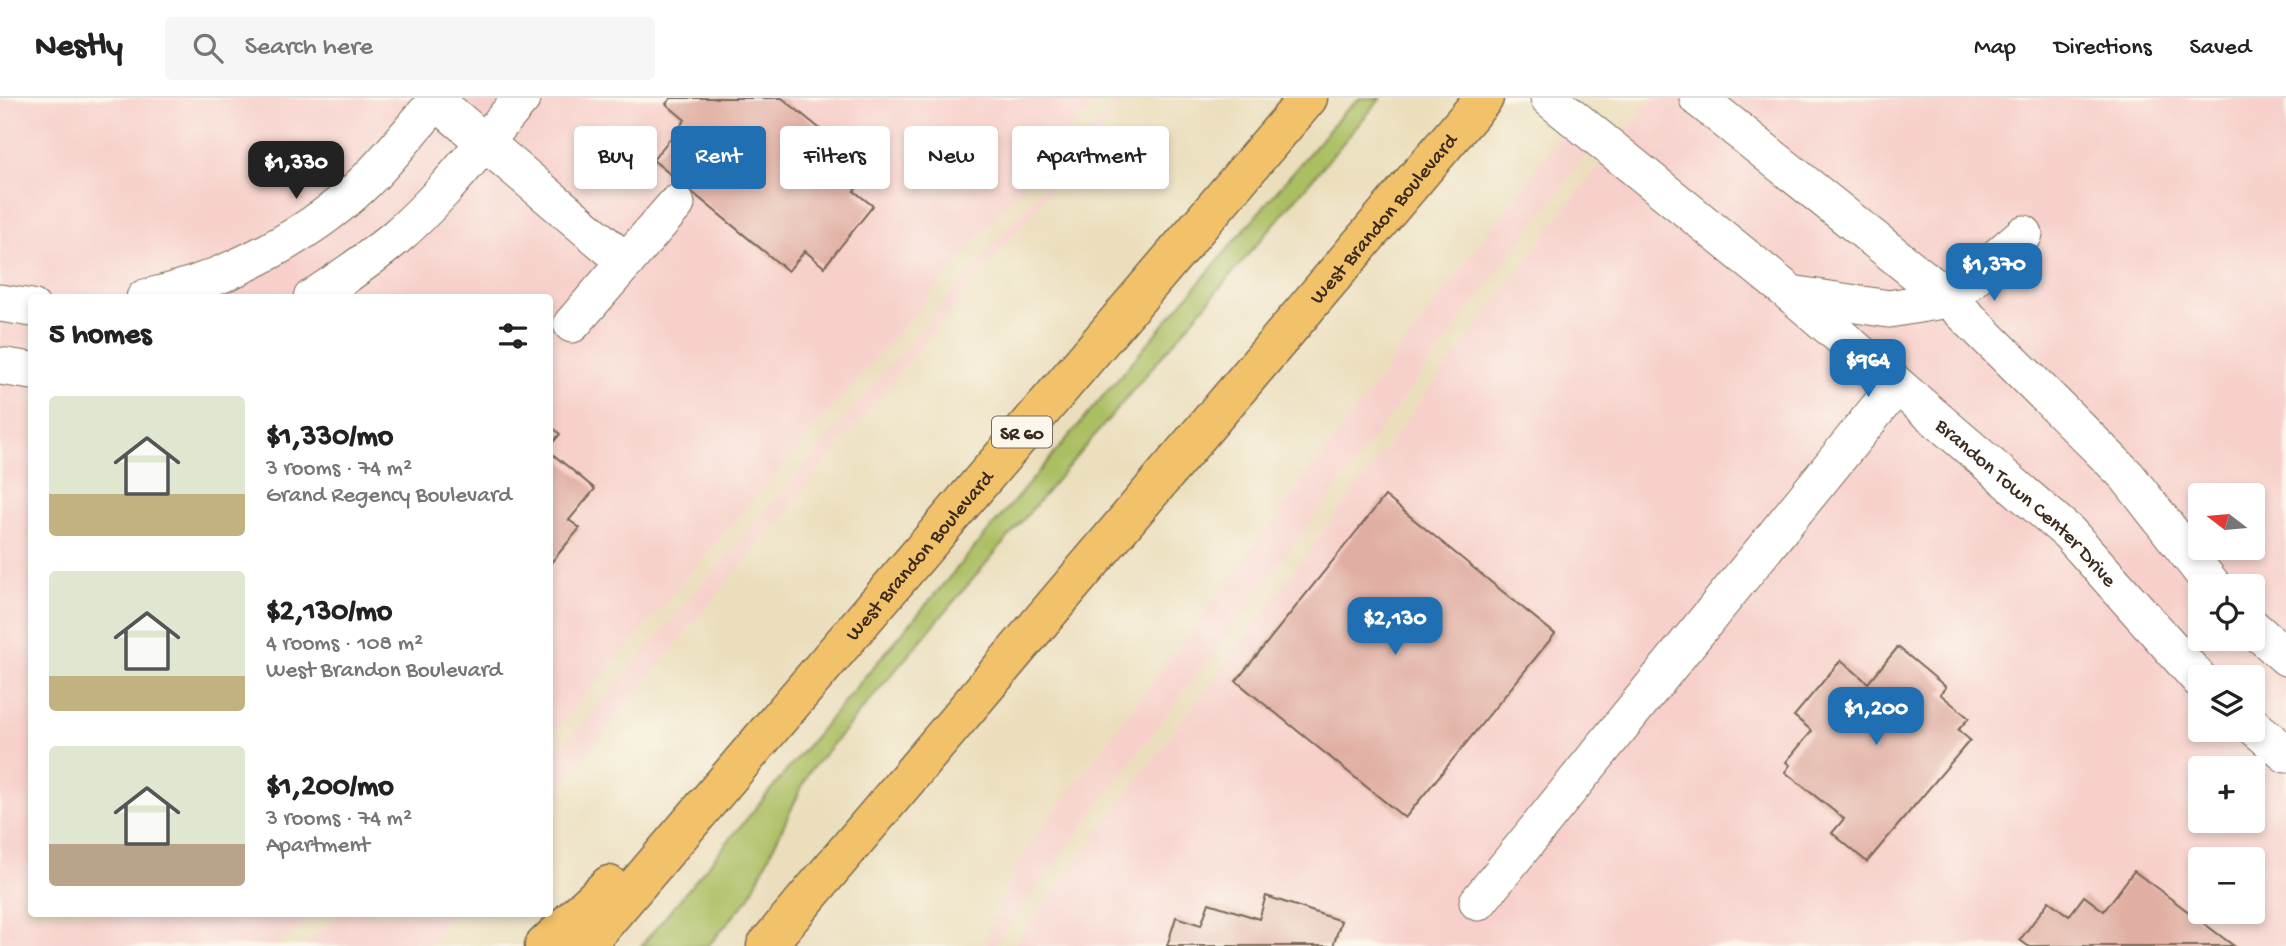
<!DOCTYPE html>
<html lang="en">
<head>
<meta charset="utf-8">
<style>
  body { margin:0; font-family:"Gochi Hand",sans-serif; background:#f6f6f6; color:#222; height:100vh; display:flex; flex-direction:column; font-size:26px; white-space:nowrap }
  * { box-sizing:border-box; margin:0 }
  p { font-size:23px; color:#767676 }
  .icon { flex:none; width:38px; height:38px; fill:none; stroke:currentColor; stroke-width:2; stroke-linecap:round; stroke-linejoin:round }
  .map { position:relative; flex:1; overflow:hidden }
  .sheet { position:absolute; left:28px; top:196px; width:525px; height:623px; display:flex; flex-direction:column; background:#fff; border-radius:7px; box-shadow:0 4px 10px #0003 }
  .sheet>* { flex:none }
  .guide { position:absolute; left:574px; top:28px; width:665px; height:63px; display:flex; gap:14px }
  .needle { width:46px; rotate:286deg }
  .fabs { position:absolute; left:2188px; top:385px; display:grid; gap:14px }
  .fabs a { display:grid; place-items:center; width:77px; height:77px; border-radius:7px; background:#fff; box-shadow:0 4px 10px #0003; font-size:35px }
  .price { position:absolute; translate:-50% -60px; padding:0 16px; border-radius:14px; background:#1f6fb2; color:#fff; font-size:23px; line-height:46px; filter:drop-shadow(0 2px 4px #0008) }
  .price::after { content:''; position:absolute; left:50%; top:42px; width:21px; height:16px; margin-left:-10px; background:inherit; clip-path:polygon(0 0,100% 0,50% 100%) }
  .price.current { background:#222; color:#fff }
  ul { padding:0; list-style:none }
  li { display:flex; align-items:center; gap:21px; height:175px; padding:0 21px }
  li span { display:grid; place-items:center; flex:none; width:196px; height:140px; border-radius:7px; color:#555 }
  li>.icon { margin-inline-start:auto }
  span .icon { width:84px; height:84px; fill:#fffc; stroke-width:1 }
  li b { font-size:30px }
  h2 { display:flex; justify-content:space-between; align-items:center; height:84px; padding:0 21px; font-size:30px }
  .chip { padding:0 24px; border-radius:7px; background:#fff; box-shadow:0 4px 10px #0003; font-size:24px; line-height:63px }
  .chip.current { background:#1f6fb2; color:#fff }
  header { display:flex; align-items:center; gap:42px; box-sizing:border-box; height:98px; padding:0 35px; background:#fff; border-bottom:2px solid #e0e0e0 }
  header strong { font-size:33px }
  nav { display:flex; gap:38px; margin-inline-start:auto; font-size:24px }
  .search { width:490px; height:63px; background:#f6f6f6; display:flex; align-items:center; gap:18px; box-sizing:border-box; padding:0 24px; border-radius:7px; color:#767676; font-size:26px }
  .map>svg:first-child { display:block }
</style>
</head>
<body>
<header>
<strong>Nestly</strong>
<div class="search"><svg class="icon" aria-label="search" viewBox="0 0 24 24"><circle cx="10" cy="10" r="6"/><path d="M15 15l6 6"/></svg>Search here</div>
<nav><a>Map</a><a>Directions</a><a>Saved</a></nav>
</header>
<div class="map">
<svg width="2286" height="848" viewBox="0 0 2286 848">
  <rect width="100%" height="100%" fill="#fbf7ec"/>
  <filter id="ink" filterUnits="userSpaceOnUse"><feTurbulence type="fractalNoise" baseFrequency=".0143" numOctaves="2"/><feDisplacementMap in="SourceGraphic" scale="14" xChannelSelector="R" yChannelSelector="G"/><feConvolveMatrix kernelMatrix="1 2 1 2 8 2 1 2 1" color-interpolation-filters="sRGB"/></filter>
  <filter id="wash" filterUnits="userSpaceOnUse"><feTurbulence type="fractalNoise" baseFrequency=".00686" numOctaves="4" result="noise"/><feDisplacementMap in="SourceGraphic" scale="28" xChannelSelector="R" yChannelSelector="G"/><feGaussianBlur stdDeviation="1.57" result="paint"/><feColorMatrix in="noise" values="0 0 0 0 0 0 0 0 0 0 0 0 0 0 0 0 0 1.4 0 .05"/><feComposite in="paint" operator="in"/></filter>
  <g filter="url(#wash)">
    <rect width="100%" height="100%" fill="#ebdebc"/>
    <path fill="#f7d0cb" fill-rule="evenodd" d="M0 0H1099L558 629 550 636V200H32V816H318L276 848H0Z
      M1120 0H1126L550 700V656L570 640Z
      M1651 0H2286V848H1013L1576 96ZM2200 397H2252V450H2200ZM2200 488H2252V541H2200ZM2200 579H2252V632H2200ZM2200 670H2252V723H2200ZM2200 761H2252V814H2200Z
      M1563 34 1588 54 993 848H984L1016 766Z
      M343 816H454L428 848H301Z"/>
    <path fill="#aabe62" stroke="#727440" stroke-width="2" d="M1360 0H1381L809 674 749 800 708 848H641L858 587 1344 14Z"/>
    <g id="blocks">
      <path fill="#e1aea3" d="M671 0H782L871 72 854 93 873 108 824 169 805 153 788 173 653 62 685 22 666 6Z
        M550 327 560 336 550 348Z
        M550 354 595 391 569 422 580 430 550 466Z
        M1385 398 1555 536 1405 720 1236 583Z
        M1898 549 1946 589 1940 596 1969 620 1958 632 1970 642 1867 764 1832 735 1844 721 1785 674 1790 667 1786 664 1812 633 1794 618 1841 562 1868 585Z
        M2134 773 2234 848H2028L2020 842 2049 803 2069 818 2084 798 2104 813Z
        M1266 798 1341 823 1333 848H1167L1176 819 1201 827 1209 805 1259 821Z"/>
    </g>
  </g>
  <g filter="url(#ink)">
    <use href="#blocks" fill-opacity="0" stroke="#796955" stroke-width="2"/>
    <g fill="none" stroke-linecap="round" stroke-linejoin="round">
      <g stroke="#796955" stroke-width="39">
        <g id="minor">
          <path id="s1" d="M1549 0 1790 195 2069 435 2200 582"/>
          <path d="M1698 0 1949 201 2127 378 2213 488"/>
          <path d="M436 3 626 164"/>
          <path d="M1791 196 1889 211 1949 201 2024 136"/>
          <path d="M145 200C224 184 316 135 372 77 396 52 417 25 439 0"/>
          <path d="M312 200C341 181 369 162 395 140 440 102 483 45 522 0"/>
          <path d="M0 205 32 210"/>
          <path d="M572 226 676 106"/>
          <path d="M0 268 32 273"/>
          <path d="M2252 529 2286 559"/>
          <path d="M2252 627 2286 656"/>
          <path d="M1478 804 1897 287"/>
        </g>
      </g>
      <g stroke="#796955" stroke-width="41">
        <g id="highway">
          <path d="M544 848 609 787"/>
          <path id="s2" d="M585 848 1308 0"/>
          <path id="s3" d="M766 848 1484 0"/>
        </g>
      </g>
      <use href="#minor" stroke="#fff" stroke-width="37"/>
      <use href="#highway" stroke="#f2c26a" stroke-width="38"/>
    </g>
  </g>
  <g text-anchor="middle" stroke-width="6" stroke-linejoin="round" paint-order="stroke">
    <rect fill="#fbf7ec" stroke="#75685c" stroke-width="2" x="992" y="318.5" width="60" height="31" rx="5"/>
    <g font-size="19" font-weight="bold" fill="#3b2a1e">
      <text x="1022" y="341">SR 60</text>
    </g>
    <g font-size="21" fill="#3b2a1e" stroke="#fbf7ec">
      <text dy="7" stroke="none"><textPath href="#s3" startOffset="954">West Brandon Boulevard</textPath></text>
      <text dy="7" stroke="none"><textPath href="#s1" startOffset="626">Brandon Town Center Drive</textPath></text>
      <text dy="7" stroke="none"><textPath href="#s2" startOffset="514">West Brandon Boulevard</textPath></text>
    </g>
  </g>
</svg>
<div class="fabs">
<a><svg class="needle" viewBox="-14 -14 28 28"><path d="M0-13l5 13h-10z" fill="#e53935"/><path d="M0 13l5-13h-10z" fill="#767676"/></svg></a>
<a><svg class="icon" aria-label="locate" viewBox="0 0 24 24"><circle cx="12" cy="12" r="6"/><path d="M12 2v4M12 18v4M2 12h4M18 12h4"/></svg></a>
<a><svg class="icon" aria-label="layers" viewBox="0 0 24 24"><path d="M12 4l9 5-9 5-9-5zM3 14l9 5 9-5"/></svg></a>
<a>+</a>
<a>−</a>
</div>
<b class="price current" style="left:296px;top:103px">$1,330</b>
<b class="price" style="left:1994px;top:205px">$1,370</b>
<b class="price" style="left:1868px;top:301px">$964</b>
<b class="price" style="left:1395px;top:559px">$2,130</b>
<b class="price" style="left:1876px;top:649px">$1,200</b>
<div class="guide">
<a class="chip">Buy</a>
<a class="chip current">Rent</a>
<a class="chip">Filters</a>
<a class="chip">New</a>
<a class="chip">Apartment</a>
</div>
<section class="sheet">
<h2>5 homes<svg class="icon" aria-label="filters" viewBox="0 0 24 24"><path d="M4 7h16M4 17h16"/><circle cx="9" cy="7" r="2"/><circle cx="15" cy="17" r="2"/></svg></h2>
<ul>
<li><span style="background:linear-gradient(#dfe7d0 70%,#c2b280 0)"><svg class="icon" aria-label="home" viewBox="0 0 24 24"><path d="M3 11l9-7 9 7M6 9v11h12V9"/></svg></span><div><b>$1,330/mo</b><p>3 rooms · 74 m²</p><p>Grand Regency Boulevard</p></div></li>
<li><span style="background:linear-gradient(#dfe7d0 75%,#c2b280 0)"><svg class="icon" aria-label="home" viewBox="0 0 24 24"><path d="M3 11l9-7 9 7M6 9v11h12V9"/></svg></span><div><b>$2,130/mo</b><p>4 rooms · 108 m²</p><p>West Brandon Boulevard</p></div></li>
<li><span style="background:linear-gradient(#dfe7d0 70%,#b9a48a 0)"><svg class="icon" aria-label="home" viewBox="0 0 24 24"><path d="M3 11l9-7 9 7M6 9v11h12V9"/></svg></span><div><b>$1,200/mo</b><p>3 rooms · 74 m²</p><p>Apartment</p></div></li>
</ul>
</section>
</div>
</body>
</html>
